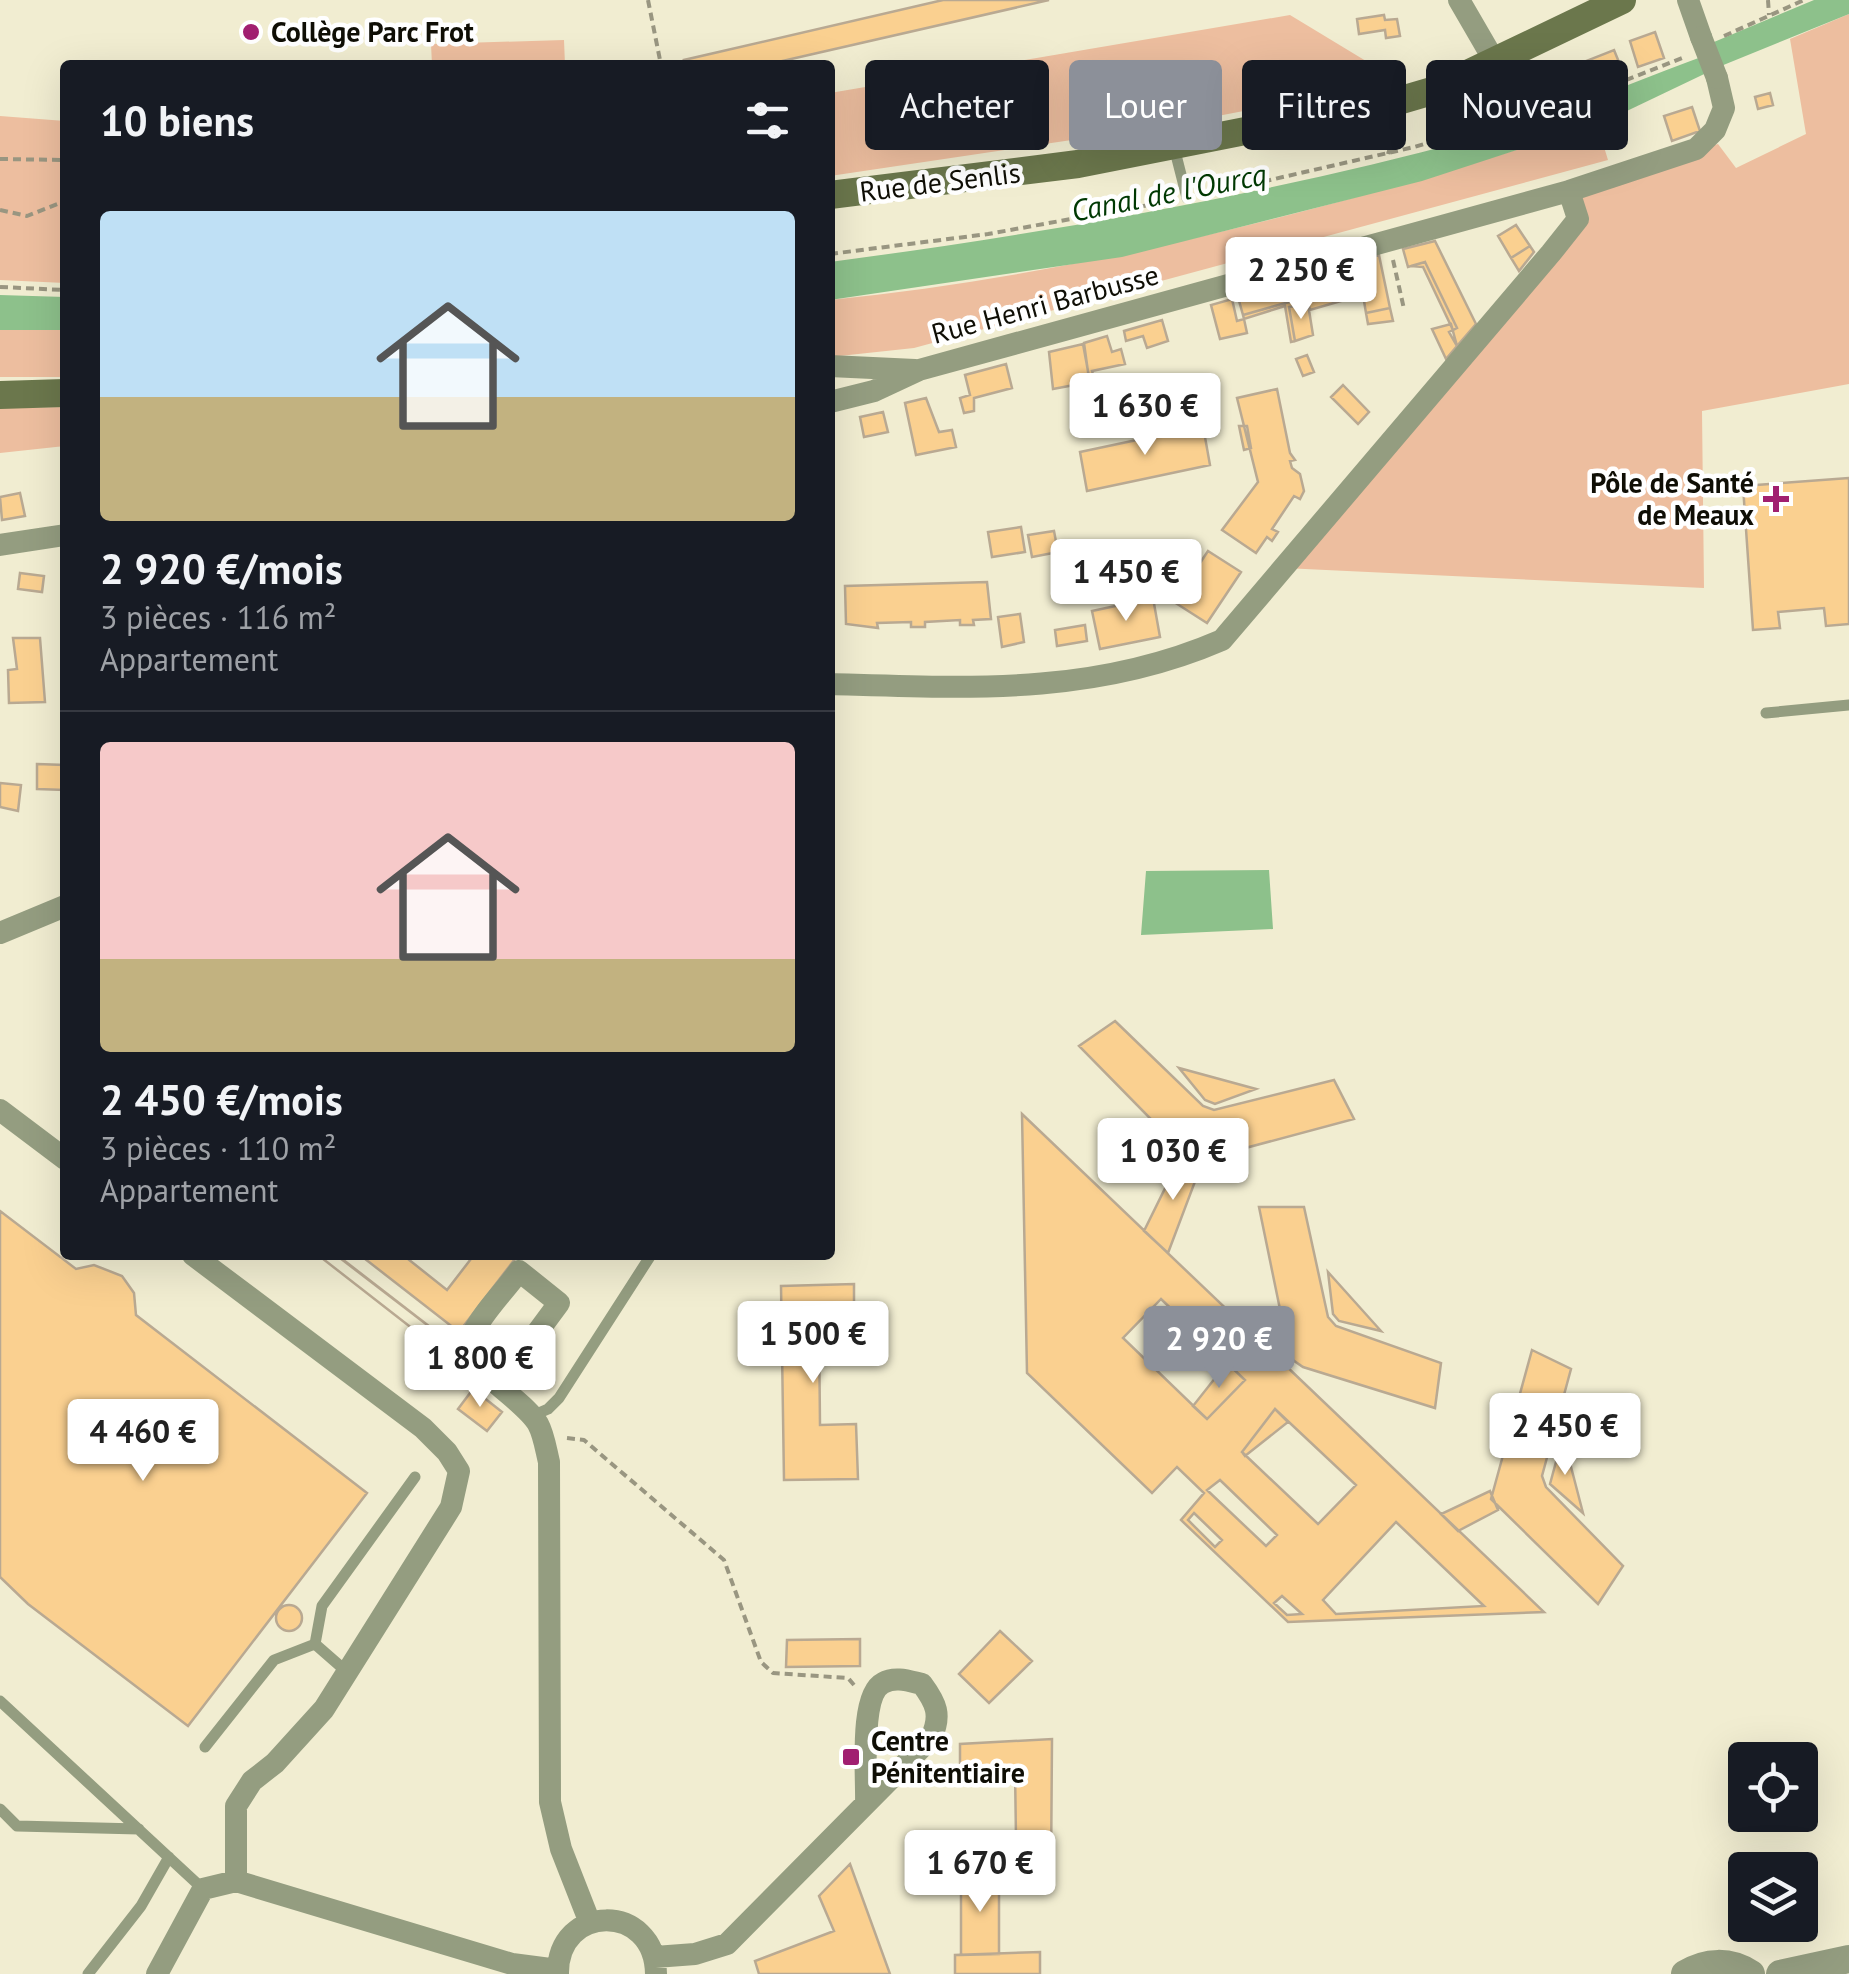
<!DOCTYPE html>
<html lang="fr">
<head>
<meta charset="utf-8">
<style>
  body { margin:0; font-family:"PT Sans",sans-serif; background:#20242c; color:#f1f3f6; height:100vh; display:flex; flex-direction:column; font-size:38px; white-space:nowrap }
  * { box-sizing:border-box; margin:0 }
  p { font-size:32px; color:#9ea1a6 }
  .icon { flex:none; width:55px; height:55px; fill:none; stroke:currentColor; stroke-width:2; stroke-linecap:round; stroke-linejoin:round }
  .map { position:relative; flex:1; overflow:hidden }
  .panel { position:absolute; left:60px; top:60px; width:775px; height:1200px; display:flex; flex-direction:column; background:#171b24; border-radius:10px; box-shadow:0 10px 40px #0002 }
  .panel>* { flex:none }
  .top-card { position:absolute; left:865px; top:60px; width:832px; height:90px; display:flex; gap:20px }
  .buttons { position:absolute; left:1728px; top:1742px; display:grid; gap:20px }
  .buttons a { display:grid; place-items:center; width:90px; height:90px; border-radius:10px; background:#171b24; box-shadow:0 10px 40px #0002; font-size:50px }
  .price { position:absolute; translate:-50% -85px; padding:0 22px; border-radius:10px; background:#fff; color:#222; font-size:32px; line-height:65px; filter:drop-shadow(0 2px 5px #0008) }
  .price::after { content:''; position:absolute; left:50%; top:60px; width:30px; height:22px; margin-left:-15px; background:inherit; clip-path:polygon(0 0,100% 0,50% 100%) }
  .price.on { background:#8c9099; color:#fff }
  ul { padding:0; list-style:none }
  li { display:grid; align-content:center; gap:20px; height:530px; padding:0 40px }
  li+li { border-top:2px solid #363941 }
  li span { display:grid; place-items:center; height:310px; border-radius:10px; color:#555 }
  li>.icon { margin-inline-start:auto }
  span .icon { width:180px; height:180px; fill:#fffc; stroke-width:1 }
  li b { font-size:42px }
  h2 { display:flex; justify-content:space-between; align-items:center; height:120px; padding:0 40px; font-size:42px }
  .pill { padding:0 35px; border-radius:10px; background:#171b24; box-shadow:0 10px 40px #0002; font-size:35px; line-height:90px }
  .pill.on { background:#8c9099; color:#fff }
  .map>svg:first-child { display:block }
</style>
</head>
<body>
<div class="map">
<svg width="1849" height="1974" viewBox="0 0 1849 1974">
  <rect width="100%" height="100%" fill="#f1edd1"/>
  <path fill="#edbe9f" d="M1849 14V384L1702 411 1704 588 1284 568 1578 219 1569 191 1718 144 1736 168 1806 134 1790 39Z
    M1290 15 1399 81 1166 126 830 176V93Z
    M564 40 565 65H432L431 44Z
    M0 116 65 121V283L0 280Z
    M1597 124 1608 160 914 348 830 357V300C1092 273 1347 206 1597 124Z
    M0 330H65V377H0Z
    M65 407V446L0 453V408Z"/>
  <path fill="#8dc18b" d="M1814 0H1849V14L1721 66 1608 120 1422 181 1122 257 830 300V262C1047 233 1260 196 1472 139 1555 117 1634 81 1715 52L1714 42Z
    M0 295 65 297V330H0Z
    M1269 870 1273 929 1141 935 1146 871Z"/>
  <path fill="#fad090" stroke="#b9a992" stroke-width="2.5" fill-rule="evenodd" d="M943 0H1049L765 65H686L684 60Z
    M1384 15 1385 20 1397 19 1400 36 1386 38 1385 30 1359 34 1357 19Z
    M1655 32 1664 58 1638 67 1630 41Z
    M1614 50 1623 72 1513 114 1505 93Z
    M1770 93 1773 105 1758 109 1755 97Z
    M1692 107 1700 131 1672 141 1664 116Z
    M1516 225 1530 246 1511 258 1498 236Z
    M1435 241 1476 324 1457 346 1449 332 1457 328 1425 262 1408 267 1403 249Z
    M1530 246 1534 252 1519 271 1511 258Z
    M1379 255 1390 308 1366 313 1362 289 1357 290 1358 296 1310 310 1302 278Z
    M1425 262 1457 328 1453 330 1423 267 1411 266Z
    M1302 278 1307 297 1243 315 1238 297Z
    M1307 297 1308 304 1289 307 1295 341 1291 342 1285 306 1244 319 1243 315Z
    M1232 299 1237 321 1244 319 1247 333 1220 339 1211 305Z
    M1308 304 1313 335 1295 341 1289 307Z
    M1390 308 1393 321 1368 324 1366 313Z
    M1162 320 1168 341 1147 348 1143 336 1126 341 1124 331Z
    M1451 324 1457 346 1446 359 1432 329Z
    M1107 336 1112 352 1121 349 1125 364 1092 371 1094 378 1089 379 1084 343Z
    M1083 344 1090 382 1053 389 1049 352Z
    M1307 355 1314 372 1303 376 1296 359Z
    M1006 364 1012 388 974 398V411L964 413 960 398 970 395 965 375Z
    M1343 385 1369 412 1358 424 1331 397Z
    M1277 389 1290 453 1295 460 1290 461 1292 468 1300 474 1304 491 1300 499 1294 496 1272 529 1278 532 1272 541 1267 537 1256 553 1222 530 1258 482 1237 398Z
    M926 398 939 432 952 430 956 447 916 455 905 403Z
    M883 412 888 432 864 437 860 417Z
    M1203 426 1210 465 1087 491 1080 452Z
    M1239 426H1247L1251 448 1244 450Z
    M1849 478V624L1826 626 1824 608 1778 612 1780 628 1753 630 1743 486Z
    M20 493 25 516 2 520 0 497Z
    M1021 527 1025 552 992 557 988 532Z
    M1054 531 1058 552 1032 557 1028 535Z
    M1208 551 1241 572 1207 623 1174 602Z
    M20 573 44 576 42 592 18 589Z
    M987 582 991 619 973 620 974 625H960V620L925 622V627H911V622L877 623 878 628 846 624 845 586Z
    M1153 598 1160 637 1100 649 1092 611Z
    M1020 614 1024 642 1002 647 998 617Z
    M1085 625 1087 641 1057 646 1055 630Z
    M13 638H40L45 702 9 703 8 670 17 669Z
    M37 764 65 765V790L37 789Z
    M0 783 21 785 18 811 0 807Z
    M1115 1021 1203 1106 1214 1110 1334 1080 1354 1119 1193 1162 1079 1046Z
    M1179 1068 1256 1089 1215 1104 1205 1100Z
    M1022 1114 1284 1364 1544 1612 1288 1622 1181 1520 1204 1493 1177 1467 1152 1493 1027 1373ZM1161 1299 1245 1380 1207 1419 1123 1338ZM1275 1409 1356 1485 1318 1524 1242 1452ZM1220 1480 1277 1535 1266 1546 1207 1490ZM1194 1513 1222 1540 1215 1547 1188 1520ZM1396 1522 1484 1606 1336 1614 1323 1600ZM1282 1596 1302 1614 1287 1615 1274 1603Z
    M1182 1154 1202 1163 1168 1253 1144 1231Z
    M1259 1207H1304L1328 1317 1336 1326 1441 1363 1435 1408 1303 1367 1290 1358Z
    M0 1211 76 1269 94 1265 122 1276 134 1293 136 1315 367 1493 188 1726 28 1604 0 1577Z
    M318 1255H336L456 1347 463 1368Z
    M318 1255H337L456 1347 463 1368Z
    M360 1255H403L447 1290 474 1255H518L459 1332Z
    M1328 1272 1381 1331 1339 1321 1333 1314Z
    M854 1284V1321L819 1323 820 1425 856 1424 858 1479 784 1480 781 1286Z
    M1532 1350 1571 1369 1542 1476 1546 1487 1623 1566 1598 1604 1491 1499Z
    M1227 1363 1245 1380 1207 1419 1193 1406Z
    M473 1389 502 1412 487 1431 458 1409Z
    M1275 1409 1288 1422 1245 1456 1242 1452Z
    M1563 1436 1583 1513 1550 1484Z
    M1490 1491 1498 1510 1458 1531 1441 1514Z
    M276 1618a13 13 0 1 1 26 0a13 13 0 1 1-26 0Z
    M1000 1631 1032 1661 989 1703 959 1674Z
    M860 1639V1666L786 1667 787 1640Z
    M1052 1739 1051 1874 956 1876 954 1840 1016 1838 1015 1770 960 1771V1744Z
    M850 1864 890 1974H759L755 1961 834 1931 819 1896Z
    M999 1875V1954L961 1955V1876Z
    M1040 1952V1974H955V1955Z"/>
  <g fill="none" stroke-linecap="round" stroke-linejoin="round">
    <path stroke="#999681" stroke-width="4" stroke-dasharray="8 5" stroke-linecap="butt" d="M648 0 661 65
      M1768 0 1769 15
      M1724 36 1804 0
      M1388 154 1397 125
      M0 159 65 160
      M1200 196 1414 147 1567 103 1685 57
      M0 210 27 216 65 201
      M830 254 988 234 1171 201
      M1393 260 1404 309
      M0 287 65 290
      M567 1438 584 1440 724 1560 761 1662 773 1673 848 1678 854 1685"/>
    <path stroke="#949d80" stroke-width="11" d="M1174 147 1187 198
      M1766 713 1849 705
      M532 1416 548 1409 559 1398 651 1255
      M315 1644 322 1606 415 1477
      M0 1701 203 1889
      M205 1747 274 1660 315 1644 347 1672
      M0 1809 17 1826 139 1829
      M88 1974 141 1906 169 1857"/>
    <path stroke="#949d80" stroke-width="22" d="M1459 0 1495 62
      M1688 0 1701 37
      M830 366 915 370
      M830 402 874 391 919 370 1569 191 1696 149 1715 130 1724 108 1717 78
      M0 545 65 535
      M830 684C967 688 1093 696 1222 640L1551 253 1578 219 1569 191
      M0 933 65 906
      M0 1110 65 1159
      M193 1255 423 1428 447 1452 459 1471 451 1507 324 1709 275 1763 252 1781 236 1806V1881
      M500 1383 559 1303 519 1271C505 1291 482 1313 472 1335 457 1367 522 1396 538 1424 544 1435 546 1450 549 1462L550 1802 561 1849 590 1923
      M655 1957 695 1954 727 1944 931 1738C942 1715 936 1703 922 1684 909 1681 895 1676 883 1683 859 1695 867 1777 866 1803
      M157 1974 203 1889 236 1881 512 1964 558 1970
      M558 1974C557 1903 655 1902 656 1974"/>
    <path stroke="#949d80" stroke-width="28" d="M1685 1974C1706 1961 1730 1960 1751 1974
      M1780 1974 1849 1959"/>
    <path stroke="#6b774c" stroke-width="28" d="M830 195 1078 164 1398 101 1432 91 1622 0
      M0 395 65 393"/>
    <path stroke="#949d80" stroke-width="22" d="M1701 37 1717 78"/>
  </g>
  <g fill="#a11f70" stroke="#fff" stroke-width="4">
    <circle cx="251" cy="32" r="10"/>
    <path d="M1771 484h10v10h10v10h-10v10h-10v-10h-10v-10h10z"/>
    <rect x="841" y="1747" width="20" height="20" rx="5"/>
  </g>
  <g text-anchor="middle" stroke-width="9" stroke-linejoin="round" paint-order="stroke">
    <g font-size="28" font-weight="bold" fill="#0f0e05" stroke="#fff" text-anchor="start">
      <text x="271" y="42">Collège Parc Frot</text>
      <text x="1754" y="493" text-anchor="end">Pôle de Santé<tspan x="1754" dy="32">de Meaux</tspan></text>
      <text x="871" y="1751">Centre<tspan x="871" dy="32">Pénitentiaire</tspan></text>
    </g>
    <g font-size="28" fill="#0f0e05" stroke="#fff">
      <text transform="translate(940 182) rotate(-7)" y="10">Rue de Senlis</text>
      <text transform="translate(1045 304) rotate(-15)" y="10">Rue Henri Barbusse</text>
    </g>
    <g font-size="30" font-style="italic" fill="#003903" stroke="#fff">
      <text transform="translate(1169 193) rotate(-11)" y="10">Canal de l'Ourcq</text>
    </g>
  </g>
</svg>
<div class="buttons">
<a><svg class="icon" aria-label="locate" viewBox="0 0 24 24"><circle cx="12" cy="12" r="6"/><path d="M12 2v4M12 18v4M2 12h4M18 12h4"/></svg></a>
<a><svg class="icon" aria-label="layers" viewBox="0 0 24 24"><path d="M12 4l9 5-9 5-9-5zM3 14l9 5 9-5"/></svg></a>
</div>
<b class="price" style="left:1301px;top:322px">2 250 €</b>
<b class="price" style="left:1145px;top:458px">1 630 €</b>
<b class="price" style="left:1126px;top:624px">1 450 €</b>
<b class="price" style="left:1173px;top:1203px">1 030 €</b>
<b class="price" style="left:813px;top:1386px">1 500 €</b>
<b class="price on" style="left:1219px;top:1391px">2 920 €</b>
<b class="price" style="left:480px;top:1410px">1 800 €</b>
<b class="price" style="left:1565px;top:1478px">2 450 €</b>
<b class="price" style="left:143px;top:1484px">4 460 €</b>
<b class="price" style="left:980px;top:1915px">1 670 €</b>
<div class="top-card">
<a class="pill">Acheter</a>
<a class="pill on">Louer</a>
<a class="pill">Filtres</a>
<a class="pill">Nouveau</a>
</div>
<section class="panel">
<h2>10 biens<svg class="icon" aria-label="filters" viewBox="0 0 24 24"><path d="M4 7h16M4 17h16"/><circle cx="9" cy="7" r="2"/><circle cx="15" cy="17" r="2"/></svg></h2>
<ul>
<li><span style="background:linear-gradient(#bfe0f5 60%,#c2b280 0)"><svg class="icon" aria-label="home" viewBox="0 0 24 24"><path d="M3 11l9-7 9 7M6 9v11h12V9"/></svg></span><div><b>2 920 €/mois</b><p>3 pièces · 116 m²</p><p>Appartement</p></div></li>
<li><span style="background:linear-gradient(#f6c9c9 70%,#c2b280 0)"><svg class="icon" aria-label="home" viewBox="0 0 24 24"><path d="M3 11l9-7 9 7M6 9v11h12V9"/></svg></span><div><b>2 450 €/mois</b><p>3 pièces · 110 m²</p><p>Appartement</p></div></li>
</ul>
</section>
</div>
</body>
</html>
